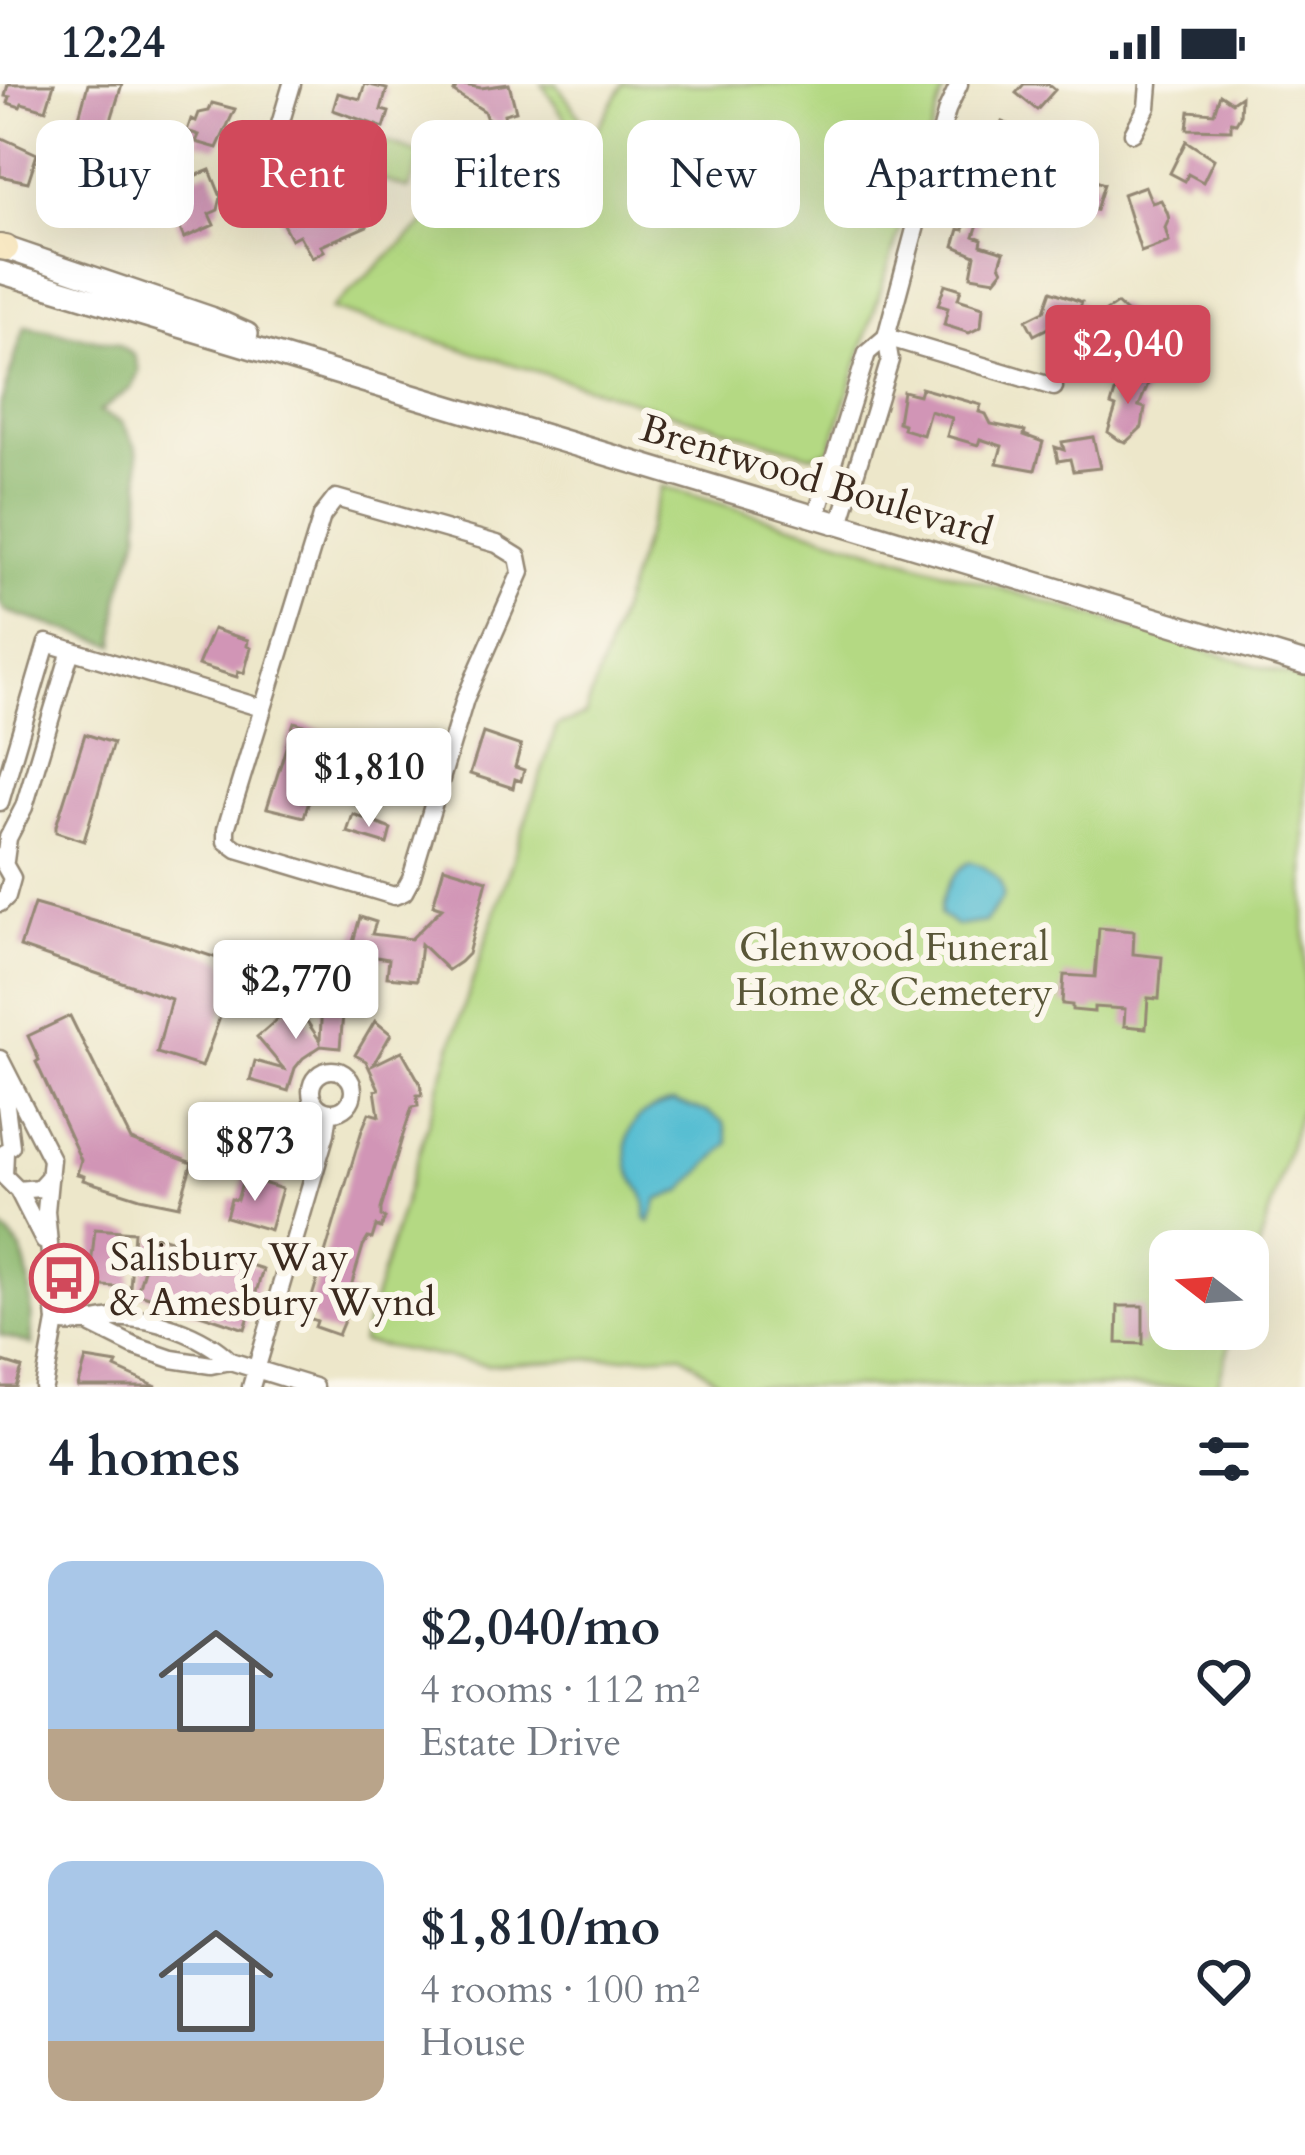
<!DOCTYPE html>
<html lang="en">
<head>
<meta charset="utf-8">
<style>
  body { margin:0; font-family:Cardo,serif; background:#f2f2f3; color:#1f2937; height:100vh; display:flex; flex-direction:column; font-size:45px; white-space:nowrap }
  * { box-sizing:border-box; margin:0 }
  p { font-size:39px; color:#747a83 }
  .icon { flex:none; width:66px; height:66px; fill:none; stroke:currentColor; stroke-width:2; stroke-linecap:round; stroke-linejoin:round }
  .map { position:relative; height:1303px; overflow:hidden }
  .sheet { display:flex; flex-direction:column; background:#fff; flex:1 }
  .sheet>* { flex:none }
  .guide { position:absolute; left:36px; top:36px; width:1233px; height:108px; display:flex; gap:24px }
  .needle { width:78px; rotate:287deg }
  .fabs { position:absolute; left:1149px; top:1146px; display:grid; gap:24px }
  .fabs a { display:grid; place-items:center; width:120px; height:120px; border-radius:24px; background:#fff; box-shadow:0 12px 48px #0002; font-size:60px }
  .price { position:absolute; translate:-50% -102px; padding:0 27px; border-radius:12px; background:#fff; color:#222; font-size:39px; line-height:78px; filter:drop-shadow(0 3px 6px #0008) }
  .price::after { content:''; position:absolute; left:50%; top:72px; width:36px; height:27px; margin-left:-18px; background:inherit; clip-path:polygon(0 0,100% 0,50% 100%) }
  .price.active { background:#d1495b; color:#fff }
  ul { padding:0; list-style:none }
  li { display:flex; align-items:center; gap:36px; height:300px; padding:0 48px }
  li span { display:grid; place-items:center; flex:none; width:336px; height:240px; border-radius:24px; color:#555 }
  li>.icon { margin-inline-start:auto }
  span .icon { width:144px; height:144px; fill:#fffc; stroke-width:1 }
  li b { font-size:51px }
  h2 { display:flex; justify-content:space-between; align-items:center; height:144px; padding:0 48px; font-size:51px }
  .tag { padding:0 42px; border-radius:24px; background:#fff; box-shadow:0 12px 48px #0002; font-size:42px; line-height:108px }
  .tag.active { background:#d1495b; color:#fff }
  .status { display:flex; justify-content:space-between; align-items:center; height:84px; padding:0 60px; background:#fff; direction:ltr }
  .status svg { height:33px; fill:currentColor }
  .map>svg:first-child { display:block }
</style>
</head>
<body>
<div class="status"><b>12:24</b><svg viewBox="0 0 49 12"><path d="M0 12V9h3v3zM5 12V6h3v6zM10 12V3h3v9zM15 12V0h3v12zM26 1h20v11H26zM47 4h2v5h-2z"/></svg></div>
<div class="map">
<svg width="1305" height="1303" viewBox="0 0 1305 1303">
  <rect width="100%" height="100%" fill="#fbf7ec"/>
  <filter id="ink" filterUnits="userSpaceOnUse"><feTurbulence type="fractalNoise" baseFrequency=".00833" numOctaves="2"/><feDisplacementMap in="SourceGraphic" scale="24" xChannelSelector="R" yChannelSelector="G"/><feConvolveMatrix kernelMatrix="1 2 1 2 8 2 1 2 1" color-interpolation-filters="sRGB"/></filter>
  <filter id="wash" filterUnits="userSpaceOnUse"><feTurbulence type="fractalNoise" baseFrequency=".004" numOctaves="4" result="noise"/><feDisplacementMap in="SourceGraphic" scale="48" xChannelSelector="R" yChannelSelector="G"/><feGaussianBlur stdDeviation="2.7" result="paint"/><feColorMatrix in="noise" values="0 0 0 0 0 0 0 0 0 0 0 0 0 0 0 0 0 1.4 0 .05"/><feComposite in="paint" operator="in"/></filter>
  <g filter="url(#wash)">
    <rect width="100%" height="100%" fill="#ede7ca"/>
    <path fill="#b4d983" stroke="#788250" stroke-width="3" d="M542 0H557L593 52 623 0H946L830 366 811 371 331 225 427 137 441 84 582 60Z
      M349 45 421 70 409 105 337 80Z
      M662 402 1305 596V1010L1248 1200V1167H1170V1245H1234L1217 1303H726L681 1270 487 1281 361 1258 458 941 557 642 585 631Z"/>
    <path fill="#8fb971" stroke="#657248" stroke-width="3" d="M25 242 117 260 135 272 139 287 131 304 99 328 122 338 137 365 141 408 139 449 119 512 115 561 5 527 0 518V322Z
      M0 1144C37 1166 30 1222 32 1261L0 1251Z"/>
    <path fill="#55bdd2" stroke="#487478" stroke-width="3" d="M969 778C986 781 1005 795 1003 814L985 838 957 842 940 831C940 811 952 789 969 778Z
      M674 1018 707 1028 724 1039 729 1059 682 1107 658 1116 650 1138 646 1135C648 1102 634 1106 628 1080 621 1042 640 1025 674 1018Z"/>
    <g id="blocks">
      <path fill="#d195b6" d="M8 0H54L46 26 22 19 20 23 8 19 10 13 5 12Z
        M88 0H122L96 86 67 77Z
        M365 0 387 5 381 26 389 28 384 44 333 26 338 9 360 15Z
        M458 0 481 4 509 0 516 27 504 30 506 39 498 41 486 33 484 27 454 8Z
        M1024 0H1048L1055 6 1037 26 1016 9Z
        M1220 10 1232 18 1241 12 1240 32 1236 39 1231 38V46L1187 45 1189 27 1214 29Z
        M212 19 235 25 217 64 196 58 199 51 187 47 191 35 196 37 199 29 209 27Z
        M1002 38 1029 48 1028 59 1019 75 1003 69 1000 76 983 70 990 48 997 51Z
        M0 53 37 70 28 98 0 92Z
        M1186 57 1214 75 1203 98 1188 90 1185 97 1170 89Z
        M1063 81 1095 87 1093 96 1104 100 1096 126 1067 117 1073 99 1059 94Z
        M210 86 221 113 218 126 209 130 214 141 184 154 176 136 185 132 182 125 192 120 182 97Z
        M976 91 997 98 993 109 1003 112 997 132 981 131 974 152 982 155 981 161 1004 168 1000 180 1003 186 995 196 971 192 975 171 954 162 959 145 964 146Z
        M1145 102 1152 119 1161 116 1167 128 1169 135 1165 144 1169 158 1141 168 1123 110Z
        M348 109 367 142 321 162 324 167 312 174 299 151 291 155 279 133 305 115 313 129Z
        M945 200 961 205 958 215 983 223 981 243 969 249 944 241 948 224 938 221Z
        M1051 207 1082 218 1072 249 1052 242 1034 251 1026 236 1044 227Z
        M1117 220 1128 230 1141 256 1123 270 1126 276 1110 287 1094 266 1112 254 1094 247 1089 238Z
        M1146 289 1148 300 1139 322 1145 324 1142 343 1126 358 1119 356 1108 348 1116 323 1111 321 1119 295Z
        M921 304 981 321 979 328 986 330 991 340 1025 347 1024 351 1043 358 1035 386 997 379 1002 362 980 355 978 361 947 352 952 334 930 327 923 351 903 345 904 340 898 338 903 307 919 311Z
        M1093 353 1100 384 1073 387 1070 375 1058 377 1055 363 1064 366 1062 358Z
        M213 545 248 556 247 562 251 564 244 589 238 587 237 593 198 581Z
        M294 638 337 651 328 671 323 670 315 695 320 697 316 707 312 706 304 733 267 724Z
        M483 649 521 662 515 683 524 686 521 697 515 695 513 704 470 690Z
        M85 650 113 659 84 757 56 748V742Z
        M369 662 413 675 408 691 365 682Z
        M353 730 391 745 387 760 347 748Z
        M444 783 487 796 468 870 460 878 448 886 421 860 417 896 387 893 389 875 370 872 367 882 348 876 360 833 376 838 372 850 411 855 442 824 433 821Z
        M34 820 178 861 226 877 224 880 233 883 224 922 202 983 157 969 171 915 20 863Z
        M1099 844 1134 847 1133 870 1162 873 1159 915 1148 914 1146 944 1124 942 1125 925 1094 923V928L1072 926V921L1062 920 1064 891 1095 893Z
        M322 918 344 919 340 964 321 962 303 974 295 984 288 1007 250 996 255 977 284 985 257 953 279 934 277 931 295 919 320 957Z
        M70 932 131 1056 192 1079 179 1122 140 1114 83 1096 84 1092 77 1090 81 1076 36 978 39 976 28 952Z
        M375 937 391 950 373 981 402 967 420 999 422 1011H417L418 1022 412 1023 402 1054 381 1125V1132L385 1134 381 1144 376 1142 372 1155 368 1154 363 1162 349 1209 355 1210 338 1251 315 1243 317 1237 306 1233 362 1046 369 1029 379 1032 375 1006 379 1005 366 977 355 971Z
        M250 1024 280 1033 278 1038 293 1042 288 1060 294 1062 290 1077 250 1069 256 1048 244 1044Z
        M244 1093 282 1105 270 1146 226 1133 231 1115 237 1116Z
        M95 1145 134 1148 130 1204 89 1201Z
        M154 1151 263 1185 245 1245 137 1209Z
        M1118 1222H1143V1260L1117 1259Z
        M86 1275 117 1280 115 1284 157 1303H78Z
        M0 1277 22 1284 16 1303H0Z"/>
    </g>
  </g>
  <g filter="url(#ink)">
    <use href="#blocks" fill-opacity="0" stroke="#948874" stroke-width="3"/>
    <g fill="none" stroke-linecap="round" stroke-linejoin="round">
      <g stroke="#948874" stroke-width="21">
        <path id="minor" d="M1133 49 1147 23 1149 0
          M270 74 292 0
          M886 253 1054 303
          M336 414 497 460 518 473 521 488 465 615 411 795 404 808 394 812 237 765 226 757V745L322 432Z
          M816 433 867 269 886 253
          M840 440 890 276 886 253 947 26 959 0
          M0 718 47 559 262 624
          M0 773 12 794 7 812 0 819
          M5 777 8 754 24 723 71 566
          M0 975 51 1075 46 1127 56 1238 44 1303
          M311 1007a21 21 0 1 1 42 0a21 21 0 1 1-42 0Z
          M3 997 11 1062
          M5 1069 4 1092 18 1106 39 1104 50 1092
          M18 1106 44 1157
          M56 1238C83 1242 89 1237 113 1234 150 1231 204 1251 230 1277
          M92 1241 134 1262 172 1275 211 1281 230 1277 314 1303
          M251 1303 326 1049 329 1028"/>
      </g>
      <g stroke="#948874" stroke-width="26">
        <path id="tertiary" d="M0 162 211 234 247 250
          M0 188 1305 580"/>
      </g>
      <g stroke="#948874" stroke-width="28">
        <path id="secondary" d="M0 163 6 164"/>
      </g>
      <use href="#minor" stroke="#fff" stroke-width="16"/>
      <use href="#tertiary" stroke="#fff" stroke-width="21"/>
      <use href="#secondary" stroke="#f8e8c3" stroke-width="24"/>
    </g>
  </g>
  <defs>
    <g id="bus-ring" transform="scale(3.45)"><circle r="9.5" fill="#fbf7ec" stroke="#d1495b" stroke-width="1.5"/><path d="M-5-6H5V4H4V6H2V4H-2V6H-4V4H-5ZM-3.5-4V0h7V-4ZM-3.5 1.2v1.5H-2V1.2ZM2 1.2v1.5H3.5V1.2Z" fill="#d1495b"/></g>
  </defs>
  <g fill-rule="evenodd">
    <use href="#bus-ring" x="64" y="1194"/>
  </g>
  <g text-anchor="middle" stroke-width="12" stroke-linejoin="round" paint-order="stroke">
    <g font-size="39" fill="#3b2a1e" stroke="#fbf7ec">
      <text transform="translate(817 395) rotate(17)" y="14">Brentwood Boulevard</text>
    </g>
    <g font-size="39" fill="#595637" stroke="#fbf7ec">
      <text x="894" y="876">Glenwood Funeral<tspan x="894" dy="45">Home &amp; Cemetery</tspan></text>
    </g>
    <g font-size="39" fill="#3b2a1e" stroke="#fbf7ec" text-anchor="start">
      <text x="110" y="1186">Salisbury Way<tspan x="110" dy="45">&amp; Amesbury Wynd</tspan></text>
    </g>
  </g>
</svg>
<div class="fabs">
<a><svg class="needle" viewBox="-14 -14 28 28"><path d="M0-13l5 13h-10z" fill="#e53935"/><path d="M0 13l5-13h-10z" fill="#747a83"/></svg></a>
</div>
<b class="price active" style="left:1128px;top:323px">$2,040</b>
<b class="price" style="left:369px;top:746px">$1,810</b>
<b class="price" style="left:296px;top:958px">$2,770</b>
<b class="price" style="left:255px;top:1120px">$873</b>
<div class="guide">
<a class="tag">Buy</a>
<a class="tag active">Rent</a>
<a class="tag">Filters</a>
<a class="tag">New</a>
<a class="tag">Apartment</a>
</div>
</div>
<section class="sheet">
<h2>4 homes<svg class="icon" aria-label="filters" viewBox="0 0 24 24"><path d="M4 7h16M4 17h16"/><circle cx="9" cy="7" r="2"/><circle cx="15" cy="17" r="2"/></svg></h2>
<ul>
<li><span style="background:linear-gradient(#a9c7e8 70%,#b9a48a 0)"><svg class="icon" aria-label="home" viewBox="0 0 24 24"><path d="M3 11l9-7 9 7M6 9v11h12V9"/></svg></span><div><b>$2,040/mo</b><p>4 rooms · 112 m²</p><p>Estate Drive</p></div><svg class="icon" aria-label="heart" viewBox="0 0 24 24"><path d="M12 20l-8-8c-3-5 5-10 8-4 3-6 11-1 8 4z"/></svg></li>
<li><span style="background:linear-gradient(#a9c7e8 75%,#b9a48a 0)"><svg class="icon" aria-label="home" viewBox="0 0 24 24"><path d="M3 11l9-7 9 7M6 9v11h12V9"/></svg></span><div><b>$1,810/mo</b><p>4 rooms · 100 m²</p><p>House</p></div><svg class="icon" aria-label="heart" viewBox="0 0 24 24"><path d="M12 20l-8-8c-3-5 5-10 8-4 3-6 11-1 8 4z"/></svg></li>
</ul>
</section>
</body>
</html>
